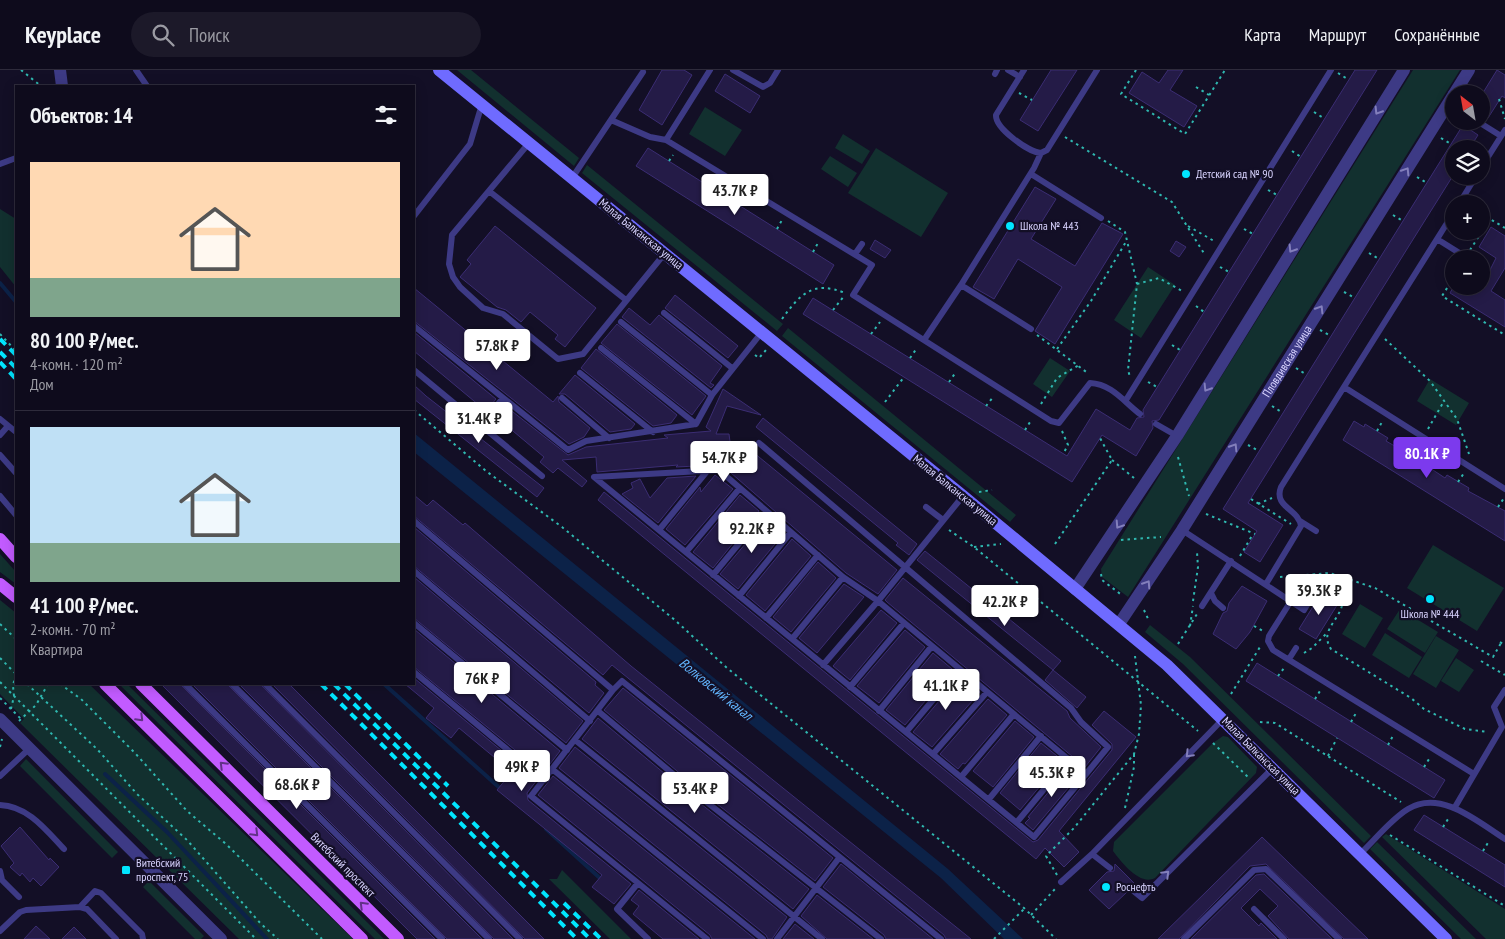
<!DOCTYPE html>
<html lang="ru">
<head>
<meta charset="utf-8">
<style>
  body { margin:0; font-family:"PT Sans Narrow",sans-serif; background:#1c1929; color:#f1f3f6; height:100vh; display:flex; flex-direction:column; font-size:19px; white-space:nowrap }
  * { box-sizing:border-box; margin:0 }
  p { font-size:16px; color:#9b9ba3 }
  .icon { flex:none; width:28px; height:28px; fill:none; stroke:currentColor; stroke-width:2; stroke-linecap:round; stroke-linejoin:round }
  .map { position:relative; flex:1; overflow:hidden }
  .panel { position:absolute; left:15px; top:15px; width:400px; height:600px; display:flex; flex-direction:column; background:#0e0b1c; border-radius:0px; box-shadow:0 2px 12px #0003,0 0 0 1px #2e2b3b }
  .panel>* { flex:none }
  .needle { width:32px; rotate:329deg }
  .tools { position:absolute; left:1445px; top:15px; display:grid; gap:10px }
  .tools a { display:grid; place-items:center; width:45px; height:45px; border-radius:50%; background:#0e0b1c; box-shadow:0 2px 12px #0003,0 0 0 1px #2e2b3b; font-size:25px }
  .price { position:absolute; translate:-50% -42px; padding:0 11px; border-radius:5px; background:#fff; color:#222; font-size:16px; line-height:32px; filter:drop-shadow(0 1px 2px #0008) }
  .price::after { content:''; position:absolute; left:50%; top:30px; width:15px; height:11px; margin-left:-8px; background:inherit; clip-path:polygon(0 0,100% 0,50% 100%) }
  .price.active { background:#7c3aed; color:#fff }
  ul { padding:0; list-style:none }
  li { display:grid; align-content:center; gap:10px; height:265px; padding:0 15px }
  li+li { border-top:1px solid #2e2b3b }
  li span { display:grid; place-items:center; height:155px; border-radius:0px; color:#555 }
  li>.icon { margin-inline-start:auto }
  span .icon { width:90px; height:90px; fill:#fffc; stroke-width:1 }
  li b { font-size:21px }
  h2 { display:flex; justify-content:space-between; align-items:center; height:60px; padding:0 15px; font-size:21px }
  header { display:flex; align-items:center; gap:30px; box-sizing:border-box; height:70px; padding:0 25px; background:#0e0b1c; border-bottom:1px solid #2e2b3b }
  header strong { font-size:24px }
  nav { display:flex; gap:28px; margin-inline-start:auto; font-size:18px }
  .search { width:350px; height:45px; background:#1c1929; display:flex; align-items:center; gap:12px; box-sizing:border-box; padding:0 18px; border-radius:28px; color:#9b9ba3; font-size:19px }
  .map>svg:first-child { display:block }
</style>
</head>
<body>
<header>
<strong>Keyplace</strong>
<div class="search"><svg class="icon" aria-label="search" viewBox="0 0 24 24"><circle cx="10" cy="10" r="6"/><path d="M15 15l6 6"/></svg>Поиск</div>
<nav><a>Карта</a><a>Маршрут</a><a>Сохранённые</a></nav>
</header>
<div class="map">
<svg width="1505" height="869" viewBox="0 0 1505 869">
  <rect width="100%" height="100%" fill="#130f26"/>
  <path fill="#12302f" d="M457 0H471L579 88 574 96Z
    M1413 0H1460L1128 527 1102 507 1101 499Z
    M705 37 742 60 725 86 689 64Z
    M843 64 870 81 862 94 835 78Z
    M876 78 948 123 921 167 848 123Z
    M830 86 857 103 848 117 821 99Z
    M587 95 783 254 777 261 582 103Z
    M0 139 16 149V217L0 197Z
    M1148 197 1175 215 1141 268 1114 250Z
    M788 258 1016 445 1010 452 782 266Z
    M1050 288 1070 301 1052 327 1033 314Z
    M1430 309 1469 333 1456 355 1417 331Z
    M1433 475 1504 518 1477 561 1407 518Z
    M0 484 16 502V514L0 502Z
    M0 530 16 543V614H89L353 869H239L20 653 24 649 0 624Z
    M1360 534 1383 548 1365 578 1342 564Z
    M1400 539 1438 562 1425 583 1387 559Z
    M1150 555 1190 587 1371 766 1364 773 1183 594 1145 562Z
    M1385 563 1422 587 1409 608 1372 585Z
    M1436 566 1459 580 1436 618 1413 604Z
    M1456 588 1474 600 1459 622 1441 611Z
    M119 614H127L384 869H375Z
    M1223 666 1228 667 1257 697 1256 703 1155 808C1140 816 1122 793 1113 781L1114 772 1213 673Z
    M26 689 118 782 112 788 20 696Z
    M1386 764 1505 839V869H1486L1382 767Z
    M1377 772 1476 869H1461L1370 779Z
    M562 800 631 869H610L549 809H557Z
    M149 811 204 866 201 869H195L143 817Z"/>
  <path fill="#0c2248" d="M414 363 948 799 1023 869H1004L941 808 414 382Z"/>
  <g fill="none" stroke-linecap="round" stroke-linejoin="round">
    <path stroke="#0c2248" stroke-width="4" d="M0 213 16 232
      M384 614 502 720
      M105 704 167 762 267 869
      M546 759 602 810"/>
  </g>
  <path fill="#241b47" stroke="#3b2d73" d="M662 0H684L692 5 662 55 639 40Z
    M1051 0H1077L1038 61 1020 50Z
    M1168 0H1183L1170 20 1197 36 1184 57 1129 23 1142 2 1159 13Z
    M1355 0H1377L1159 350 1152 351 1153 358 1136 386 1102 365 1072 412 803 244 813 228 1067 386 1096 339 1130 360 1137 348 1144 347 1143 340Z
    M1497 0 1505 5V28L1502 26 1488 48 1481 44V26Z
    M725 4 760 26 750 43 715 21Z
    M1463 55 1478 65 1469 79H1454V104L1248 433 1283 455 1260 492 1244 482 1257 461 1223 439Z
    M648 78 834 195 823 214 636 96Z
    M1035 117 1056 129 1031 169 1075 196 1102 153 1123 164 1055 274 1035 261 1062 217 1018 189 994 229 973 217Z
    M495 156 596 238 565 277 555 269 558 265 530 242 521 252 506 240 497 237 460 207 471 194 467 190Z
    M1491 157 1505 166V198L1491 221 1505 230V257L1450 223 1454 216H1481V211L1489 202 1496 188 1479 177Z
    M875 170 891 180 885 188 870 179Z
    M1176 171 1186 177 1179 187 1170 181Z
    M414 218 553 332 558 326 559 332 590 358 584 367 569 374 414 251Z
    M675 225 738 276 728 288 665 238Z
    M629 238 650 255 659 245 722 296 710 313 714 315 711 318 622 247Z
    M617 254 706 326 692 345 601 273Z
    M414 262 496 329 486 341 414 281Z
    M596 279 677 345 671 353 653 356 581 298Z
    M575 305 635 354 631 359 610 362 565 324H559Z
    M414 315 426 326 544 418 537 427 414 329Z
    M723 319 761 345 727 336 716 364H729L733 395 748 378 897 500 878 524 846 503 723 396 728 391 696 393 697 396 676 397 678 395 597 402 596 387 562 390 587 411 582 417 558 398 553 403 540 392 544 387 495 346 504 335 568 385 586 377 668 368 664 365 711 361 706 357Z
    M763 348 917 474 909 485 896 475 898 473 756 357Z
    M1354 351 1364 357 1365 354 1388 368 1386 371 1405 382 1406 379 1429 393 1427 396 1445 408 1447 405 1469 418 1468 421 1505 441V471L1343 370Z
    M715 405 733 419 685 475 666 459 700 417 701 422Z
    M696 406 658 453 622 424 633 418 631 413 640 409 650 428 667 408Z
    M604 422 1033 772 1038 770 1112 680V674L1092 655 1104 641 1136 667 1059 761 1079 782 1064 797 1045 778 1036 789 598 430Z
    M414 425 427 436 433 430 463 455 465 453 631 596 971 869H946L944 865 612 595 603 605 414 446Z
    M740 425 759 441 713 498 693 482Z
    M767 448 784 463 738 519 720 504Z
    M414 457 596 612 595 615 604 623 589 643 414 496Z
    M792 469 811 486 765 541 746 525Z
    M925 481 1061 591 1053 600 1086 627 1077 638 1045 610 1053 600 917 490Z
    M818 492 836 508 791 562 773 547Z
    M414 507 583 651 566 673 414 548Z
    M903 508 1067 641 1070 648 1101 677 1085 697 887 532 885 530Z
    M844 514 864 527 817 583 799 568Z
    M1242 516 1267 531 1250 562 1236 579 1213 564 1223 543 1227 541 1229 533Z
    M1322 522 1339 532 1316 569 1299 559Z
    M881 540 897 553 850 610 833 596Z
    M414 559 560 681 543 703 414 597Z
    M905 560 925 577 879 633 857 616Z
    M933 583 952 599 905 655 886 640Z
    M1257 593 1445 710 1434 728 1246 611Z
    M960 606 980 622 932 677 913 662Z
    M414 608 537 710 527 723 528 730 631 814 614 834 592 817 602 805 497 720 512 702 459 658 451 668 426 648 434 638 405 614H414Z
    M161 614H180L435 869H417Z
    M192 614H227L482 869H447Z
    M239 614H260L513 869H494Z
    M272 614H289L544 869H525Z
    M623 618 833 788 815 811 707 726 604 640Z
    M988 629 1007 645 965 694 963 693 958 699 940 684Z
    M598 648 701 734 809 819 793 839 582 669Z
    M1015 651 1034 667 993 717 973 701Z
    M1041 673 1062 690 1020 740 1000 723Z
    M575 677 787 847 772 869H768L766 865 559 698Z
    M1069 697 1079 705 1033 760 1025 753 1030 748 1028 747Z
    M553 706 755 869H712L710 865 538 725Z
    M1424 745 1505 795V817L1414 760Z
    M20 757 49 790 50 788 59 797 41 816 33 808 30 812 22 803 20 806 10 797 14 793 1 776Z
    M1262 767 1368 869H1344L1266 794 1250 796 1179 869H1158Z
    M841 794 933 869H886L884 865 823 817Z
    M1115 794 1135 814 1127 816V822L1109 839 1089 820 1107 802 1114 801Z
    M1264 804 1332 869H1289L1268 846 1278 836 1260 819 1241 838 1259 856 1261 853 1277 869H1191L1256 805Z
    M639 820 699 869H663L633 844 639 836 631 830Z
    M817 825 873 869H827L801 846Z
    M795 854 814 869H783Z
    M36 856 50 869H24Z
    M74 857 86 869H62Z"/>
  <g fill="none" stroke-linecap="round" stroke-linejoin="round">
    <path stroke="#2fb8b0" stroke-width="2" stroke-dasharray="2.5 4" stroke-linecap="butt" d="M21 0 41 16
      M1136 0 1121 24 1185 64 1225 0
      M1338 3 1349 10
      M1196 17 1209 25
      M1019 23 1032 30
      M1499 29 1505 49
      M1314 42 1325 49
      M1065 67 1172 132 1205 185
      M1441 68 1451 74
      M1292 81 1301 87
      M669 91 673 85
      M1417 107 1427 113
      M704 113 708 107
      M1268 120 1277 125
      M740 136 745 127
      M1393 145 1403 151
      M1108 151 1125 162 1137 214 1128 300 1130 307
      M1188 156 1214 171
      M777 159 782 150
      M1244 159 1253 164
      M1470 180 1490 149 1505 158
      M813 182 818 173
      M1369 183 1379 189
      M1220 197 1229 202
      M1454 207 1442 226 1505 265
      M1137 214 1159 208 1182 221
      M1344 222 1355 228
      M1196 236 1204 242
      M833 240 844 226
      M782 249C800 224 813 210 845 223
      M1320 260 1331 266
      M0 264 16 281
      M871 264 880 252
      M1037 265 1089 304
      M1385 269 1430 311 1457 349 1469 384
      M1172 275 1180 280
      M1057 279 1091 231 1127 170
      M755 285 759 288 766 280
      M910 288 917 278
      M1296 298 1307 305
      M949 312 956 302
      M1148 312 1157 317
      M885 332 904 307
      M1041 334 1057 308 1079 295
      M986 336 994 326
      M1272 336 1283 343
      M414 340 486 401 562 457 676 551 727 598 1024 838 1056 869
      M1428 359 1444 331
      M1025 360 1032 349
      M1062 361 1068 375 1063 384
      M1377 361 1382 352
      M1248 375 1259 381
      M1417 386 1423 378
      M1178 387 1189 426
      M1112 390 1134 408
      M1458 412 1464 403
      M979 422 992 420
      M1251 429 1291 454
      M1258 434 1272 428
      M1498 437 1504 428
      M1206 444 1255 464
      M949 460 974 477 1198 661
      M1121 470 1161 467
      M1055 474 1112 390 1100 368
      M974 477 1001 474
      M1240 486 1253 464
      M1101 504 1102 510 1123 526
      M1314 504 1342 526C1347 547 1317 558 1331 579L1411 628 1424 639 1465 659 1488 662
      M1280 507 1330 503 1375 518 1493 587 1501 573
      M1193 531 1198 497 1197 482
      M1144 540 1149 551
      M0 554 16 569
      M1190 556 1193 536
      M1254 556 1263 561
      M1500 572 1505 575
      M1178 574 1197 544
      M1304 583 1312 578 1326 564
      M0 588 16 604
      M1481 591 1505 605
      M1278 606 1284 598
      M0 612 14 626
      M27 614 97 679 137 724 187 770 261 854 278 869
      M60 614 81 629 135 683 187 741 226 774 322 869
      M1231 624 1260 577
      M14 626 13 616 16 602
      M0 628 21 649
      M1315 629 1320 621
      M11 639 14 626 256 869
      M19 651 36 635 48 614
      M1260 652 1275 653 1401 732
      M1351 652 1356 643
      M1213 673 1249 708
      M1388 675 1394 664
      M0 677 2 669
      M1328 686 1337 668
      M1424 697 1431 686
      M1125 738 1134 697V684
      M1443 757 1450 746
      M1390 765 1505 836
      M1483 781 1489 771
      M1057 805 1046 786 1074 758 1134 684 1139 664 1141 635 1135 586
      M1031 845 1055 819
      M994 869 1024 839"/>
    <path stroke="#3d3a85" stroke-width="6" d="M136 0 147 16
      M733 0 763 17 770 13 778 0
      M1008 0 1020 7
      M1024 0 996 45C995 58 1028 82 1041 83
      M995 4 997 0
      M611 50 650 67 666 70 872 195 853 225 1051 351 1059 353 1090 313C1112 314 1124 332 1140 344
      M1477 51 1501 66
      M666 70 710 0
      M529 73 452 165 449 194 453 207 460 217 483 238 503 244 558 289 583 284 665 183
      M0 94 16 88
      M1481 98 1505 60
      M1031 104 1101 148
      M572 108 643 2
      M489 121 626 230
      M1459 134 1476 106
      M414 146 470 74 482 34
      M1437 169 1469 189
      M855 184 862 174
      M1481 196 1485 199
      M961 215 1031 259
      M664 243 732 298
      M621 252 712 325
      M414 256 568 380 586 371 696 354 712 325 762 262
      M924 270 961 215 1034 98 1041 83 1047 80 1097 0
      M601 278 696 354
      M414 300 542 406
      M580 303 653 362
      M1344 317 1505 419
      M562 328 609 368
      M1126 330 1331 0
      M0 349 16 362
      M482 354 503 328
      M1156 354 1177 366
      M0 365 8 356
      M759 373 1071 638 1081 652 1108 677 1086 704
      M0 385 16 403
      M719 400 843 507 878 531 1086 704 1034 767 594 407Z
      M0 426 16 445
      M926 437 943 450
      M414 451 613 620 622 611 941 869
      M1300 451 1316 461
      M659 460 708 400
      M1182 460 1304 540 1316 520
      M686 482 740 418
      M414 501 590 651
      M713 505 766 441
      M1266 514 1301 456C1299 439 1273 437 1281 417L1454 142
      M1211 523 1215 531 1223 538
      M739 526 791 462
      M1291 531 1269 566 1268 571 1273 580 1474 704
      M1202 536 1231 491
      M766 548 818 485
      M414 553 567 680
      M792 569 843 507
      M1289 589 1296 578
      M823 595 878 531 963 426
      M414 602 544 710
      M185 614 442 869
      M232 614 489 869
      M265 614 520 869
      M850 617 904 553
      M613 620 531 726 638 813 617 839 648 869
      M598 641 704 730 881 869
      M879 641 932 576
      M906 662 959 599
      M575 670 822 869
      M933 684 987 622
      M552 699 763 869
      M0 706 30 678
      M961 707 1014 644
      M989 729 1041 666
      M0 735C28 736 46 760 64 779
      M1455 737 1502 657 1494 637 1505 620
      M1017 752 1069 689
      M1360 784C1375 770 1390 750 1408 739 1441 719 1478 752 1505 769
      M1110 798 1092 784 1223 649
      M0 801 2 810 19 827
      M1061 812 1092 784
      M638 813 707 869
      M1131 819 1142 828 1273 698
      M80 837 95 821 101 823 142 864 143 869
      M1254 839 1284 869
      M0 861 20 842 26 840 80 837 87 839 116 869
      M777 869 839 788
      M1184 869 1254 800 1266 799 1339 869"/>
    <g stroke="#3d3a85" stroke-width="12">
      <path d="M60 0 62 16"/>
      <path d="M1454 24 1469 0"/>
      <path d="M1075 519 1177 366 1404 0"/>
      <path id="s1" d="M1119 554 1182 460 1454 24"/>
      <path d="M0 649 221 869"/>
    </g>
    <path stroke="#6f6bff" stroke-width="12" d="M439 0 963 426 1167 595 1446 869"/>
    <path stroke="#c25bff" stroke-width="12" d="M0 469 16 487
      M0 514 16 527
      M105 614 362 869
      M141 614 398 869"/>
    <path stroke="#00e5ff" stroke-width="4" stroke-dasharray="8 6" stroke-linecap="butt" d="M0 269 16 285
      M0 282 16 298
      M0 292 16 309
      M321 614 577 869
      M334 614 590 869
      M345 614 448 716
      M564 833 601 869"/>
  </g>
  <defs><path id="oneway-chevron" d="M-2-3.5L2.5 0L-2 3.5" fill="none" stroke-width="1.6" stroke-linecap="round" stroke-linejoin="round" transform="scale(1.25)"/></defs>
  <g stroke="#837fbc">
    <use href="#oneway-chevron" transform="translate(1378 41) rotate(122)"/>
    <use href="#oneway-chevron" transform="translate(1406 101) rotate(-58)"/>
    <use href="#oneway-chevron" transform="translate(1292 179) rotate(122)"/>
    <use href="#oneway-chevron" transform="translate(1320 239) rotate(-58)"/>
    <use href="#oneway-chevron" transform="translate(1207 318) rotate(122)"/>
    <use href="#oneway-chevron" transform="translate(1234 377) rotate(-58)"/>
    <use href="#oneway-chevron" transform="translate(1119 455) rotate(123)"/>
    <use href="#oneway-chevron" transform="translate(1147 514) rotate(-57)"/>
    <use href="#oneway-chevron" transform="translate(1189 684) rotate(134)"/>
    <use href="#oneway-chevron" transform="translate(1166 804) rotate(-45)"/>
  </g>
  <g stroke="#623188">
    <use href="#oneway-chevron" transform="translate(140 648) rotate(45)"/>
    <use href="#oneway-chevron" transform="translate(223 695) rotate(-135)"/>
    <use href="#oneway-chevron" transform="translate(255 763) rotate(45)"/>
    <use href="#oneway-chevron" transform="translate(363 835) rotate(-135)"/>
  </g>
  <g fill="#00e5ff" stroke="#130f26" stroke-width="2">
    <circle cx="1186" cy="104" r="5"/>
    <circle cx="1010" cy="156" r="5"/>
    <circle cx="1430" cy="529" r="5"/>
    <rect x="121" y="795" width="10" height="10" rx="2.5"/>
    <circle cx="1106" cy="817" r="5"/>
  </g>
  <g text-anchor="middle" stroke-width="4.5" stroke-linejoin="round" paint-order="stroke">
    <g font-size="12" fill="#d9d4ff" stroke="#130f26" text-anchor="start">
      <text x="1196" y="108">Детский сад № 90</text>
      <text x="1020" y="160">Школа № 443</text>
      <text x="1430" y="548" text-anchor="middle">Школа № 444</text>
      <text x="136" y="797">Витебский<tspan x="136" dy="14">проспект, 75</tspan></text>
      <text x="1116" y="821">Роснефть</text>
    </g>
    <g font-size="12" fill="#d9d4ff" stroke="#130f26">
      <text transform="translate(641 164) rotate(39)" y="4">Малая Балканская улица</text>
      <text dy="4" stroke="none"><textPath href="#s1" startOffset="312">Пловдивская улица</textPath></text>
      <text transform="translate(955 420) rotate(39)" y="4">Малая Балканская улица</text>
      <text transform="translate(1261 686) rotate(45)" y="4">Малая Балканская улица</text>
      <text transform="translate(343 795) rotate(45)" y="4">Витебский проспект</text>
    </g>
    <g font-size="14" font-style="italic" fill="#62b6ff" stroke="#130f26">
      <text transform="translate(716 619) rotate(39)" y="5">Волковский канал</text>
    </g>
  </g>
</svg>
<div class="tools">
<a><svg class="needle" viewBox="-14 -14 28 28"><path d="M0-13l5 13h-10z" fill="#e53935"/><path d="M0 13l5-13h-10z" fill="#9b9ba3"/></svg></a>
<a><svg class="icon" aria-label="layers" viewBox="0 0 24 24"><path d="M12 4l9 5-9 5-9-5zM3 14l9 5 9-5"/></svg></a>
<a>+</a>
<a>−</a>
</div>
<b class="price" style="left:735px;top:146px">43.7K ₽</b>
<b class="price" style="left:497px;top:301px">57.8K ₽</b>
<b class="price" style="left:479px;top:374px">31.4K ₽</b>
<b class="price active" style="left:1427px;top:409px">80.1K ₽</b>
<b class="price" style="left:724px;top:413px">54.7K ₽</b>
<b class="price" style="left:752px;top:484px">92.2K ₽</b>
<b class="price" style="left:1319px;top:546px">39.3K ₽</b>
<b class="price" style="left:1005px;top:557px">42.2K ₽</b>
<b class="price" style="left:482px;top:634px">76K ₽</b>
<b class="price" style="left:946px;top:641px">41.1K ₽</b>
<b class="price" style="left:522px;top:722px">49K ₽</b>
<b class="price" style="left:1052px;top:728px">45.3K ₽</b>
<b class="price" style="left:297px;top:740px">68.6K ₽</b>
<b class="price" style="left:695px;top:744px">53.4K ₽</b>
<section class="panel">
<h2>Объектов: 14<svg class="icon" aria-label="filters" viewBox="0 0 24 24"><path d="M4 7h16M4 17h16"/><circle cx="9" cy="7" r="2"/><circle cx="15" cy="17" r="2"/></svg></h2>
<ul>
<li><span style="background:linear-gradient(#ffd9b3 75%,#7fa58c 0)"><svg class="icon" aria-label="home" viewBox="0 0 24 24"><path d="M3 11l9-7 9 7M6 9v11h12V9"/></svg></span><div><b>80 100 ₽/мес.</b><p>4-комн. · 120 m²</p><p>Дом</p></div></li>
<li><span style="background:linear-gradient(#bfe0f5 75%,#7fa58c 0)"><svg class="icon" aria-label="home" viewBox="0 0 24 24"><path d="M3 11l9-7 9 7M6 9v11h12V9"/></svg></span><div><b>41 100 ₽/мес.</b><p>2-комн. · 70 m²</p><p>Квартира</p></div></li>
</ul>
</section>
</div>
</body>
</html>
